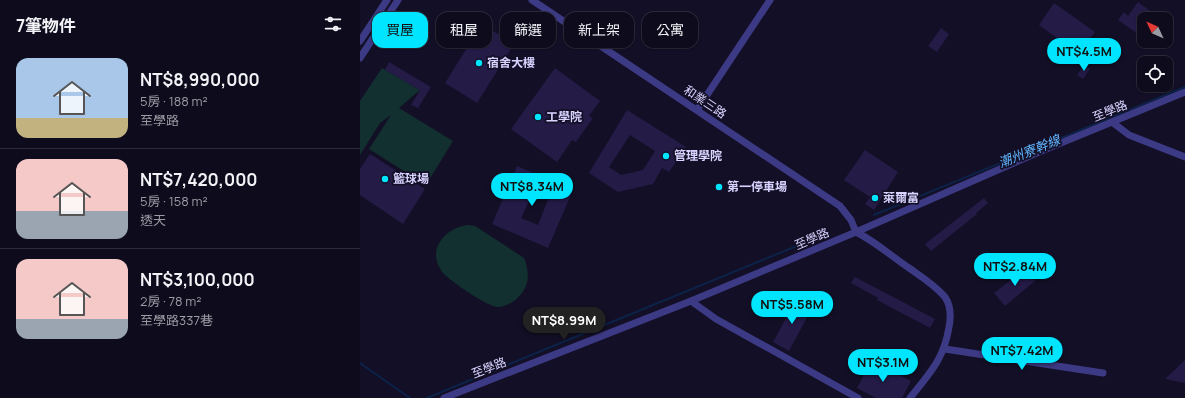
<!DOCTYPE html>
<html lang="zh-TW">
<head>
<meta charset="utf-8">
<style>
  body { margin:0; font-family:Manrope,"Noto Sans TC",sans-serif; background:#1c1929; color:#f1f3f6; height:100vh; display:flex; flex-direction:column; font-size:15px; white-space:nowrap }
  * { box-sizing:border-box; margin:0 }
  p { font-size:13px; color:#9b9ba3 }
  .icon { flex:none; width:22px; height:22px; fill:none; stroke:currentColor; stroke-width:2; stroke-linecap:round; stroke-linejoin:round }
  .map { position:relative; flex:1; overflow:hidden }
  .side { display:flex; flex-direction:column; background:#0e0b1c; width:360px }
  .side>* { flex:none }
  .top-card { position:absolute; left:12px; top:12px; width:380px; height:36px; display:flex; gap:8px }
  .needle { width:26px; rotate:314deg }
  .buttons { position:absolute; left:777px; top:12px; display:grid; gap:8px }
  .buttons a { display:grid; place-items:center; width:36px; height:36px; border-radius:8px; background:#0e0b1c; box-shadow:0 1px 3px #0004,0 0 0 1px #2e2b3b; font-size:20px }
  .price { position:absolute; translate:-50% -34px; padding:0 9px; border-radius:14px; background:#00e5ff; color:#111; font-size:13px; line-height:26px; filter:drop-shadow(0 1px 2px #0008) }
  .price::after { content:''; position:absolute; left:50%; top:24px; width:12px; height:9px; margin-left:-6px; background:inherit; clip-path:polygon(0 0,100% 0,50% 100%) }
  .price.current { background:#222; color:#fff }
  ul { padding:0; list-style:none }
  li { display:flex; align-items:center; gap:12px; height:100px; padding:0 16px }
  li+li { border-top:1px solid #2e2b3b }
  li span { display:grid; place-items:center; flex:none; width:112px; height:80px; border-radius:12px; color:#555 }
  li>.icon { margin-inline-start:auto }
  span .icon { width:48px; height:48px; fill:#fffc; stroke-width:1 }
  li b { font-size:17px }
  h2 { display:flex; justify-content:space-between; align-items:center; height:48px; padding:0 16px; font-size:17px }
  .pill { padding:0 14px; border-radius:12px; background:#0e0b1c; box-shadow:0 1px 3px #0004,0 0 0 1px #2e2b3b; font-size:14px; line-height:36px }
  .pill.current { background:#00e5ff; color:#111 }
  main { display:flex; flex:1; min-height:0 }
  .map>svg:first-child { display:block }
</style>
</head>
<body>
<main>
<section class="side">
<h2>7筆物件<svg class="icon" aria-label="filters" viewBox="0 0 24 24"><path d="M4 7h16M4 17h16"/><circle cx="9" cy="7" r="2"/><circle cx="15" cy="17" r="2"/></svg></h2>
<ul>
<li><span style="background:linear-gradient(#a9c7e8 75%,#c2b280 0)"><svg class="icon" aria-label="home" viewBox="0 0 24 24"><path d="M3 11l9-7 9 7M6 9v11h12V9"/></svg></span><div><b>NT$8,990,000</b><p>5房 · 188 m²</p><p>至學路</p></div></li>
<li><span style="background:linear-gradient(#f6c9c9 65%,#9aa5b1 0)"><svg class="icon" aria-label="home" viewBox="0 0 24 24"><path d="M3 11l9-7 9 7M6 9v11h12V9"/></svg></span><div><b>NT$7,420,000</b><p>5房 · 158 m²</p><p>透天</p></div></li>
<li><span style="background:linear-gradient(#f6c9c9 75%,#9aa5b1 0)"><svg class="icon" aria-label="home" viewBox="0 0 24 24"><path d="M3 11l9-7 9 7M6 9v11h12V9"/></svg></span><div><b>NT$3,100,000</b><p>2房 · 78 m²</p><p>至學路337巷</p></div></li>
</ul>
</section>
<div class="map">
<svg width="825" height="398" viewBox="0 0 825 398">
  <rect width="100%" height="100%" fill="#130f26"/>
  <path fill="#12302f" d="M22 68 60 90 39 108 93 141 66 185 9 149 31 115 20 123 0 155V101Z
    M107 225 115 226 164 258C169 270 170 282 162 293 157 300 148 306 139 307 129 308 92 282 84 274 65 252 83 229 107 225Z"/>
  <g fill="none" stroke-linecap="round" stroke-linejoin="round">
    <path stroke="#0c2248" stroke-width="2" d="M514 215 825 87
      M0 363 50 398
      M67 398 461 236"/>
  </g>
  <path fill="#241b47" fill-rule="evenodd" d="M778 2 801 19H784V38L758 20 764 12 768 16Z
    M694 3 735 32 719 54 679 25Z
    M122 24 154 44 117 103 85 83Z
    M581 28 589 34 577 52 568 46Z
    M29 62 71 87 58 108 51 105 60 90 25 70Z
    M724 65 730 69 723 79 717 75Z
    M195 68 240 101 229 116 233 118 216 142 212 140 197 162 151 129Z
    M267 110 326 147 309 172 302 168 293 184 258 192 229 173ZM270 135 295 151 283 170 261 175 249 167Z
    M505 150 538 172 514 210 505 204 510 197 484 180Z
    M10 154 65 189 43 224 0 195V169Z
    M157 166 213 190 188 248 132 224ZM174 191 189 197 178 225 161 218Z
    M624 198 628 203 616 213 617 214 571 251 565 244Z
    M665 269 675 281 645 306 634 293Z
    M495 277 575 319 570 328 517 300 518 298 491 283Z
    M436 300 452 308 429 351 413 342Z
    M512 360 551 381 542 398H516L497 388Z
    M825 360V383L805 379Z"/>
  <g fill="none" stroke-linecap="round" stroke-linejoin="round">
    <path stroke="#3d3a85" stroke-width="7" d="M172 0 480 206 491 220 496 232C516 242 531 256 549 268 562 277 575 285 585 297 591 306 591 317 589 327 584 359 570 373 550 398
      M0 41 27 0
      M0 58 38 0
      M337 110 410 0
      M752 122 769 135 825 157
      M331 301 356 319 498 398
      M585 349 743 373
      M84 398 331 301 496 232 679 152 825 92"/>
  </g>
  <g fill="#00e5ff" stroke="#130f26" stroke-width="1.5">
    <circle cx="119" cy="63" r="4"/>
    <circle cx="178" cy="117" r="4"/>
    <circle cx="306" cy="156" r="4"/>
    <circle cx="25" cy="179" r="4"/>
    <circle cx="359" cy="187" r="4"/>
    <circle cx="515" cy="198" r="4"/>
  </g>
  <g text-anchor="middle" stroke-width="3.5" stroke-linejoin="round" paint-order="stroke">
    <g font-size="12" font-weight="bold" fill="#d9d4ff" stroke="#130f26" text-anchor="start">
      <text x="127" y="67">宿舍大樓</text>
      <text x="186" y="121">工學院</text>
      <text x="314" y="160">管理學院</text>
      <text x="33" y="183">籃球場</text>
      <text x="367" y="191">第一停車場</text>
      <text x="523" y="202">萊爾富</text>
    </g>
    <g font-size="12" fill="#d9d4ff" stroke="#130f26">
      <text transform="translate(345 102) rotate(34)" y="4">和業三路</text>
      <text transform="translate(750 111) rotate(-22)" y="4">至學路</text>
      <text transform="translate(452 239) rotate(-23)" y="4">至學路</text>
      <text transform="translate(129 368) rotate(-21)" y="4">至學路</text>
    </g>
    <g font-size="13" font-style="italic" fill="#62b6ff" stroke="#130f26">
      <text transform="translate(669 151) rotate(-22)" y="5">潮州寮幹線</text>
    </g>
  </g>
</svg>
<div class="buttons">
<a><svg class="needle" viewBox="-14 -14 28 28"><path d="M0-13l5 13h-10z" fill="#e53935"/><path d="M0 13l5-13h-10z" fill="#9b9ba3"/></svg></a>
<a><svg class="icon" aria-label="locate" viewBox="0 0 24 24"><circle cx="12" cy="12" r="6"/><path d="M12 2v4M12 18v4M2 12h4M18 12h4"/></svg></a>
</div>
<b class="price" style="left:724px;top:72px">NT$4.5M</b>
<b class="price" style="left:172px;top:207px">NT$8.34M</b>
<b class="price" style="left:655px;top:287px">NT$2.84M</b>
<b class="price" style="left:432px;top:325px">NT$5.58M</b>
<b class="price current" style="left:204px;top:341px">NT$8.99M</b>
<b class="price" style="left:662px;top:371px">NT$7.42M</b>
<b class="price" style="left:523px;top:383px">NT$3.1M</b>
<div class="top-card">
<a class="pill current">買屋</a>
<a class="pill">租屋</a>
<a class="pill">篩選</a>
<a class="pill">新上架</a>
<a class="pill">公寓</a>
</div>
</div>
</main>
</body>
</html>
